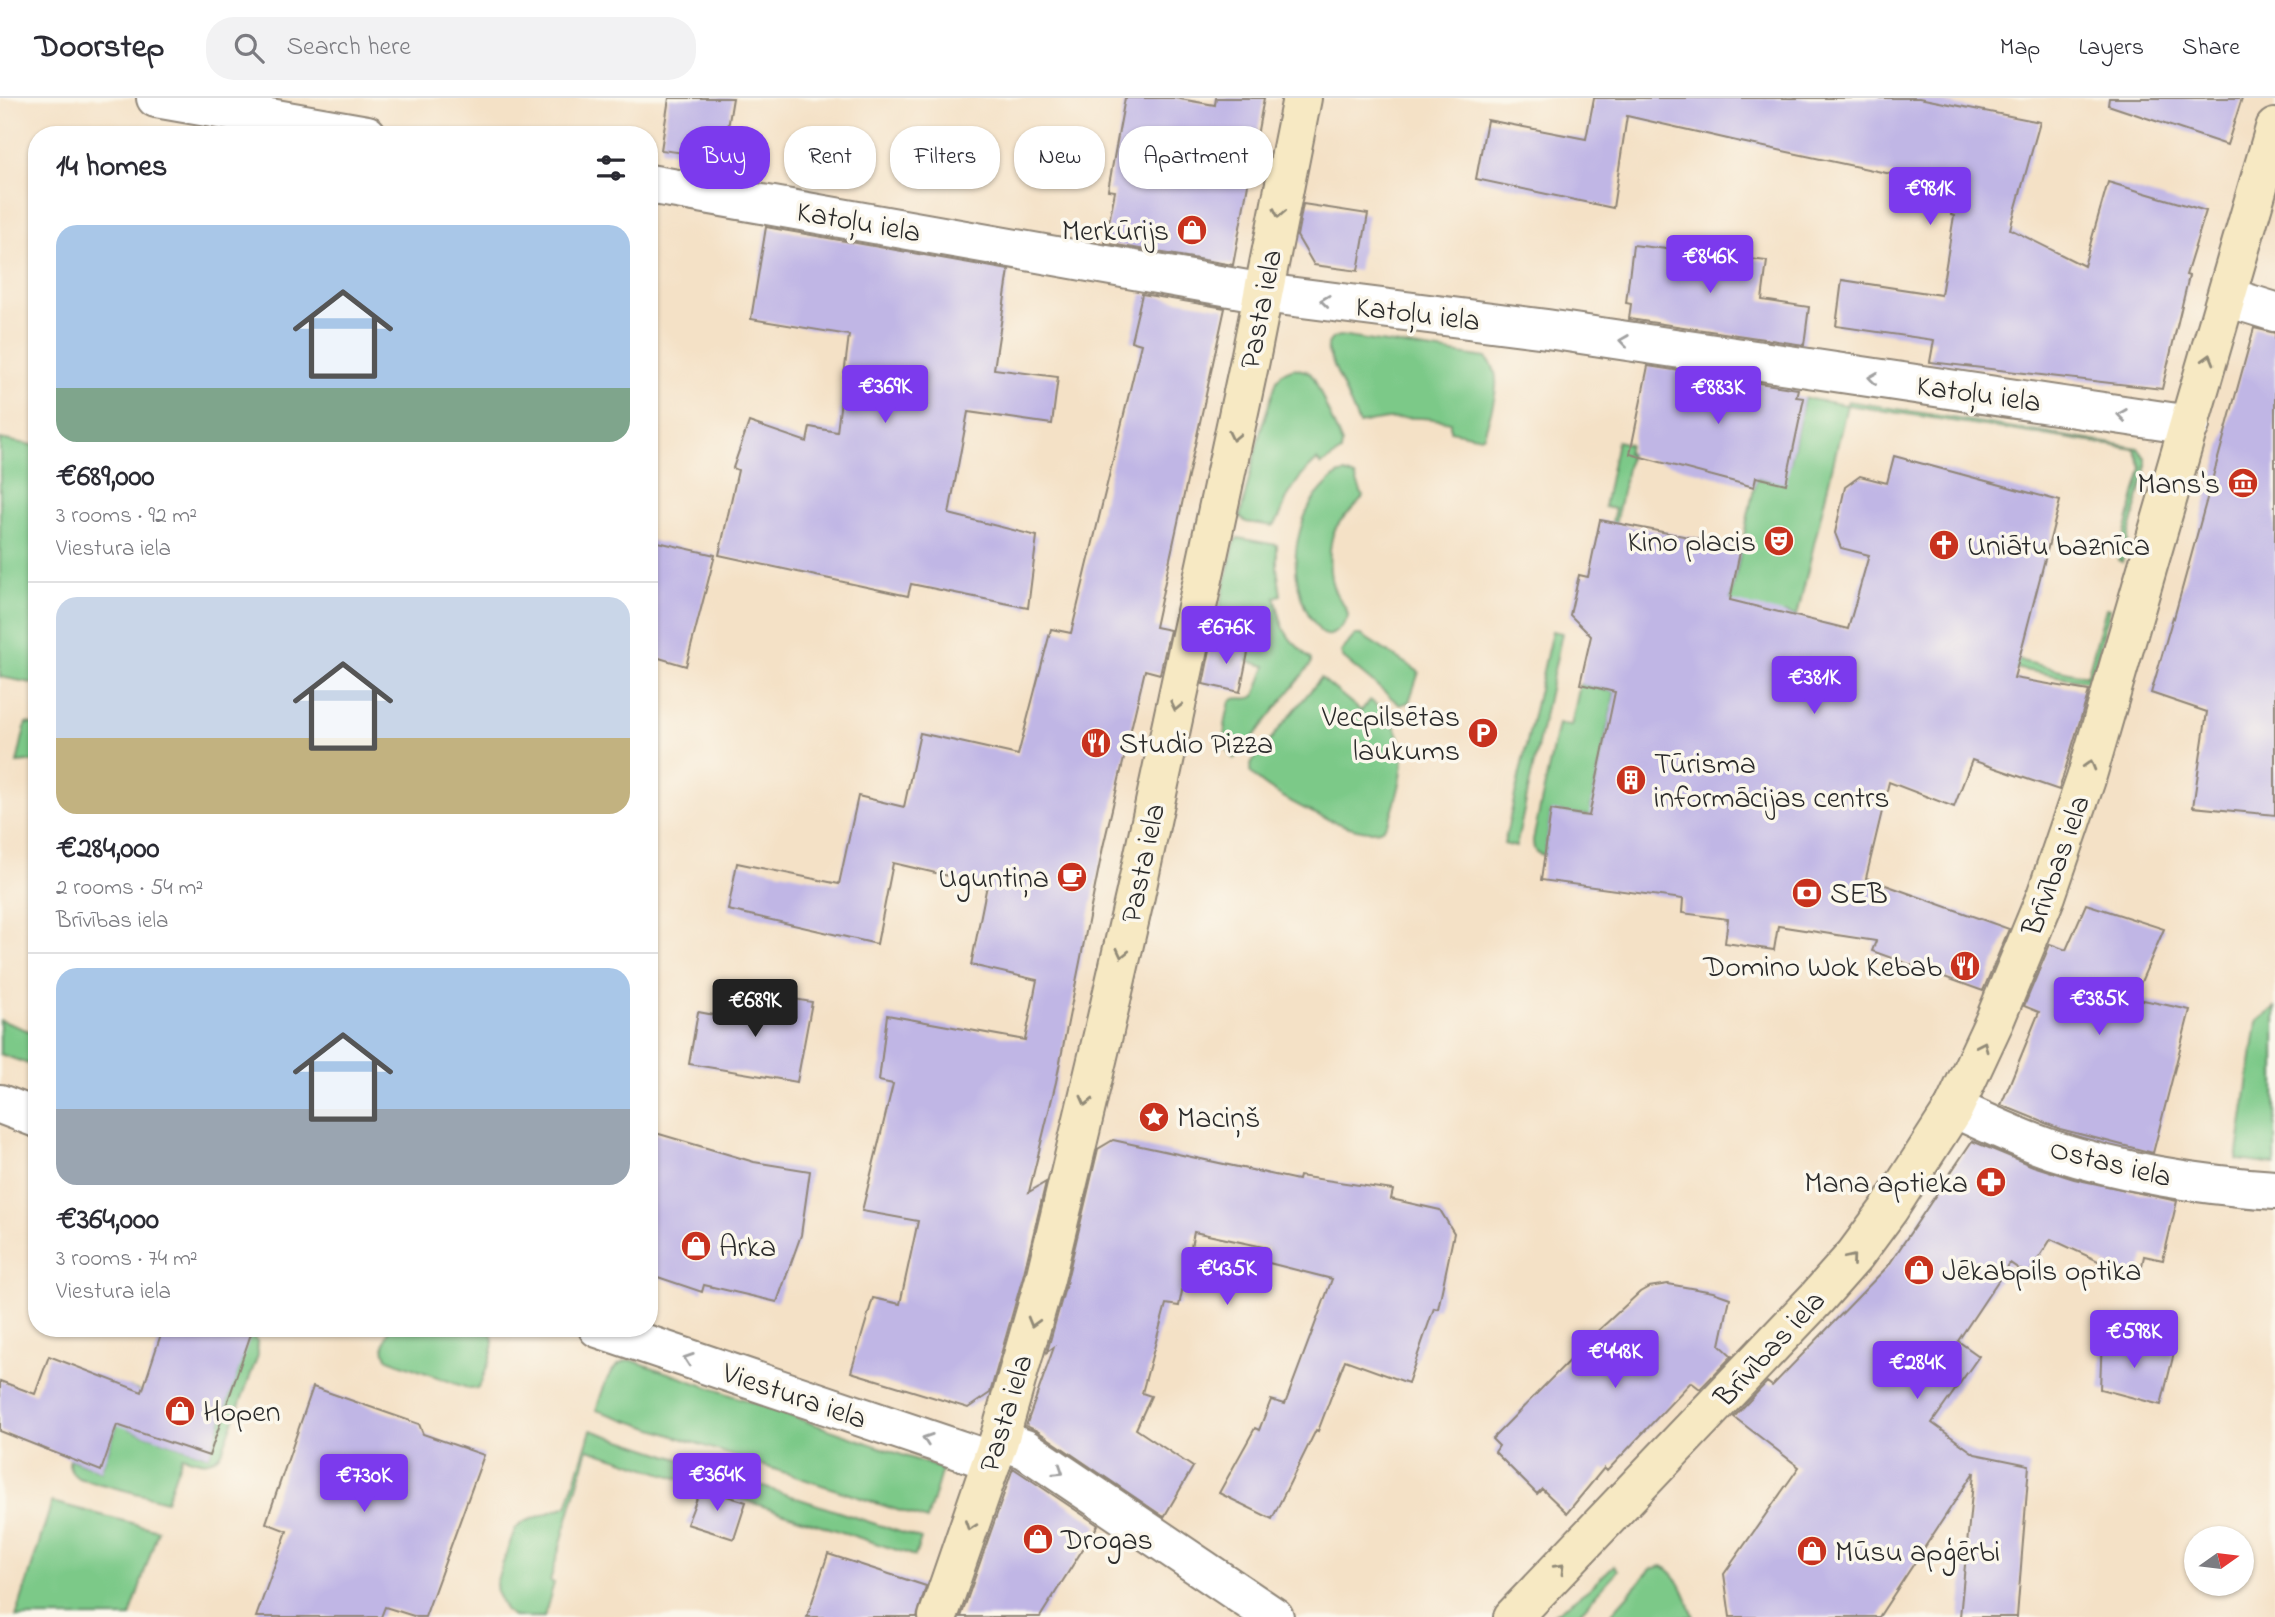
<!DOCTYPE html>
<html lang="en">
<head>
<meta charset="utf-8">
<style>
  body { margin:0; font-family:"Indie Flower",sans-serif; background:#f2f2f3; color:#2b2b33; height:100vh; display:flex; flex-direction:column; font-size:26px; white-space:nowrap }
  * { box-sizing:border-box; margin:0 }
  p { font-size:23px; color:#7c7c81 }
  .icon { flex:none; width:38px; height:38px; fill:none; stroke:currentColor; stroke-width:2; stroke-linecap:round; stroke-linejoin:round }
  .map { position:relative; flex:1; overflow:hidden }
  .sheet { position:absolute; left:28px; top:28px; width:630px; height:1211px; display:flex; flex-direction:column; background:#fff; border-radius:28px; box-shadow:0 2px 5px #0004 }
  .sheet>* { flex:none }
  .top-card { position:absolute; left:679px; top:28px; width:665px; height:63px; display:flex; gap:14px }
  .needle { width:46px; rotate:76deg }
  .buttons { position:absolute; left:2184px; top:1428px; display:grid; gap:14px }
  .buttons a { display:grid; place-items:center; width:70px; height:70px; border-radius:50%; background:#fff; box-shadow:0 2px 5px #0004; font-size:35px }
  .price { position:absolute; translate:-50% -60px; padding:0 16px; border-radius:7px; background:#7c3aed; color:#fff; font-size:23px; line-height:46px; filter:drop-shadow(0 2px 4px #0008) }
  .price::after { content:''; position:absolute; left:50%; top:42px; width:21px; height:16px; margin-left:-10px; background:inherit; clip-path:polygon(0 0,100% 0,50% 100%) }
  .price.on { background:#222; color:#fff }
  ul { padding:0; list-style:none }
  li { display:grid; align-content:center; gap:14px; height:371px; padding:0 28px }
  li+li { border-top:2px solid #e1e1e2 }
  li span { display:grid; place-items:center; height:217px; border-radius:21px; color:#555 }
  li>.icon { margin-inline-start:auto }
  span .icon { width:126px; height:126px; fill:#fffc; stroke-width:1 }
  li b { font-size:30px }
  h2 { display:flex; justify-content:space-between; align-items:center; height:84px; padding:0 28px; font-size:30px }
  .chip { padding:0 24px; border-radius:28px; background:#fff; box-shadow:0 2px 5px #0004; font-size:24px; line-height:63px }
  .chip.on { background:#7c3aed; color:#fff }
  header { display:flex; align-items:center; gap:42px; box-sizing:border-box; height:98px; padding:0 35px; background:#fff; border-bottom:2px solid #e1e1e2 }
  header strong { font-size:33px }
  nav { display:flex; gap:38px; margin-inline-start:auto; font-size:24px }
  .search { width:490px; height:63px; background:#f2f2f3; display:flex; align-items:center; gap:18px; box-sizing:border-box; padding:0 24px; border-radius:28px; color:#7c7c81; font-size:26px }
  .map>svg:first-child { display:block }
</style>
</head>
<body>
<header>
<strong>Doorstep</strong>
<div class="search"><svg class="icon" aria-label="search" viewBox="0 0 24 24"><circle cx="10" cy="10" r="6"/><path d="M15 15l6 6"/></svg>Search here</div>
<nav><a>Map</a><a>Layers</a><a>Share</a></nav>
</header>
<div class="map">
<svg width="2275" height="1519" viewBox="0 0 2275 1519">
  <rect width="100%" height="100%" fill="#fbf7ec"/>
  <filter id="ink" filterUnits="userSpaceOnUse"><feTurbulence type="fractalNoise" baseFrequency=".0143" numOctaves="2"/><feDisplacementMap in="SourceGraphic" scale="14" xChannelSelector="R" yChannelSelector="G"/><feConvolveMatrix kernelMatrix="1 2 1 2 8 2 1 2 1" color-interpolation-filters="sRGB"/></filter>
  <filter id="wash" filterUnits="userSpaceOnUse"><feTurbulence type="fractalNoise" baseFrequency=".00686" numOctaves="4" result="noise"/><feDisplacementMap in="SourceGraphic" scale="28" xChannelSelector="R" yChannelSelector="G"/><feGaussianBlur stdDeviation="1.57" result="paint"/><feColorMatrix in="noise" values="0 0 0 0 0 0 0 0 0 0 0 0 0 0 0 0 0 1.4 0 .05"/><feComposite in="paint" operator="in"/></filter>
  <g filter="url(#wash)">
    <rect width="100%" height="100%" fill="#f4e1c6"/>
    <path fill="#7cc988" stroke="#547a5a" stroke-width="2" d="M1340 238 1486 260C1507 276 1490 316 1484 337L1481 339 1450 333V324C1419 317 1390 319 1359 326L1328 254C1327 244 1330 240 1340 238Z
      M1294 270 1309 274 1314 280 1342 346 1341 354 1321 367 1317 362C1306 372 1295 385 1288 398 1283 408 1281 421 1273 428L1246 424 1240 419 1261 331 1277 282 1282 275Z
      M1804 300 1846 307 1848 303 2138 350 2146 361V372L2122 464 2118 462 2142 370 2135 351 1847 307 1797 518 1785 515 1780 532 1730 504 1756 380 1770 382 1774 364 1790 367Z
      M0 341 37 348V586L0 579Z
      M1617 343 1629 346 1627 355 1630 356 1610 451 1599 481 1615 411 1604 409Z
      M1345 375 1355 379 1363 399C1354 413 1339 419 1333 436 1328 454 1328 477 1335 494 1339 501 1348 510 1348 518 1347 524 1336 535 1330 537 1324 538 1320 534 1317 529 1298 506 1291 466 1299 437 1303 420 1311 402 1323 390 1330 383 1335 376 1345 375Z
      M1238 440 1277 447V470L1281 497 1275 499 1283 530 1291 542 1311 562V566L1239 657 1234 661C1218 649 1226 620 1230 604 1237 596 1247 604 1255 598L1266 568 1247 563 1249 550 1212 542 1235 443Z
      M2106 510 2110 511 2091 584 2002 568 2004 559 2087 578Z
      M1552 533 1562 535 1516 749 1504 746Z
      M1355 537H1361L1419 574 1409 604 1400 607 1343 560 1341 554Z
      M1321 580 1361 613 1370 602C1407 629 1408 660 1396 701 1394 709 1390 725 1383 730 1363 746 1262 693 1250 673L1252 664Z
      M1580 586 1615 594 1591 709 1593 718 1551 713 1545 757C1535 756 1533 752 1533 742L1558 626 1571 628Z
      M26 625 37 627V663L17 665Z
      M2275 910V1067L2237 1062 2257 924Z
      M0 922 37 936V969L0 956Z
      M390 1230 488 1232C501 1245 486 1269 481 1285L477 1290 470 1291 388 1261C381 1250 385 1242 390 1230Z
      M250 1236 257 1243 258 1257 223 1351C213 1369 200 1364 182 1358L166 1403 78 1380C71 1375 67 1369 70 1361L101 1373 130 1290 142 1294 130 1331 209 1358Z
      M631 1262 942 1371 927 1422 596 1312C604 1291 607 1266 631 1262Z
      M591 1332 921 1441 915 1458 588 1351 550 1483 554 1485 544 1519H514L506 1513 497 1496 496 1485 515 1431 524 1424 567 1408Z
      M52 1404 158 1432 130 1519H16Z
      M1614 1467 1618 1472 1576 1519H1550L1589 1491Z
      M1662 1468C1680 1476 1687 1502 1694 1519H1608L1651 1471Z"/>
    <g id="blocks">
      <path fill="#c0b6e5" d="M669 0H733L723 60 661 52Z
        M1125 0H1174L1215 7 1216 0H1264L1233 167 1105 145 1115 93 1108 92Z
        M1594 0H1919L2040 24 2010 131 2084 168 2108 84 2206 113 2186 177 2189 178 2162 291 1930 264 1934 242 1836 228 1842 182 1941 197 1954 118 1951 117 1957 90 1741 44 1627 18 1613 110 1476 81 1487 22 1586 41Z
        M2109 0H2242L2227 47 2108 7Z
        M1303 106 1368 116 1358 173 1314 167 1297 138Z
        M766 129 1009 172 994 271 1058 279 1052 326 968 314 949 416 1037 438 1028 510 911 486 908 498 719 457 738 372 733 370 749 324 807 344 810 329 837 334 849 237 751 221Z
        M1633 147 1767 163 1762 202 1809 209 1804 247 1629 221 1631 206 1626 205Z
        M1142 196 1225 210 1155 529 1170 532 1160 576 1145 572 1103 749 1056 984 1029 1094 1046 1084 1024 1175 990 1295 968 1310 851 1274 873 1200 900 1206 918 1123 862 1113 893 986 879 983 887 917 1025 942 1037 882 971 867 987 787 893 765 877 846 728 812 737 765 839 786 858 698 904 709 920 635 1018 657 1051 531 1071 535 1141 246 1131 243Z
        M2254 230 2275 235V717L2193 709 2207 614 2151 595 2173 519 2174 520Z
        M1648 268 1798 291 1796 299 1804 300 1786 386 1756 379 1754 389 1630 356Z
        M1894 358 2060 403 2014 580 2089 593 2059 692 1972 662 1954 709 1889 684 1866 780 2009 831 1983 893 1872 853 1876 843 1778 828 1774 852 1725 845 1728 821 1682 815 1683 801 1541 782 1551 712 1589 718 1615 594 1580 586 1591 538 1570 517 1579 477 1588 479 1600 422 1741 449 1730 502 1848 531 1869 457 1841 450 1835 435 1845 389 1860 378 1887 385Z
        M649 442 715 457 686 568 649 557Z
        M1212 542 1249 550 1240 594 1203 586Z
        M2086 806 2164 831 2134 900 2190 912 2153 1055 2060 1031 2001 1007 2039 914 2024 908 2050 846 2066 852Z
        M757 895 812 904 797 984 689 966 698 914 752 924Z
        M649 1033 754 1064 810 1073 801 1137 777 1204 704 1187 702 1194 649 1176Z
        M1113 1042 1298 1082 1299 1078 1393 1092 1391 1101 1440 1112 1454 1135 1438 1211 1434 1210 1408 1285 1345 1262 1318 1333 1316 1332 1272 1421 1219 1395 1255 1330 1259 1332 1271 1302 1285 1306 1332 1181 1265 1164 1268 1150 1194 1134 1179 1208 1166 1206 1142 1295 1151 1298 1136 1331 1193 1369 1164 1419 1037 1333 1026 1328 1054 1249 1047 1254 1066 1186 1098 1051Z
        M1972 1043 2033 1068 2074 1081 2177 1103 2163 1162 2144 1158 2139 1182 2051 1141 2028 1177 2010 1165 1958 1243 1979 1258 1932 1325 1975 1356 2029 1367 2017 1519H1960L1974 1374 1879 1519H1730L1724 1476 1799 1369 1734 1319 1767 1284 1772 1288 1888 1168Z
        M1668 1186 1713 1194 1730 1200 1720 1247 1732 1258 1700 1291 1691 1284 1607 1373 1604 1370 1567 1415 1542 1391 1537 1396 1495 1354 1499 1348 1492 1341 1600 1231 1640 1194 1649 1189Z
        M163 1230H253L209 1358 117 1327 101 1373 0 1333V1283L35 1296 49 1258 142 1294Z
        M2102 1237 2174 1255 2161 1307 2100 1291Z
        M313 1289 419 1326 423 1336 484 1357 425 1519H417L385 1509 381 1519H256L287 1433 266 1425Z
        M1013 1370 1098 1427 1040 1519H961Z
        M701 1390 746 1404 734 1441 687 1426Z
        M828 1456 926 1488 917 1519H807Z"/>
    </g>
  </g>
  <g filter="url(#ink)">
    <use href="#blocks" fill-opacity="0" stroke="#908678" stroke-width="2"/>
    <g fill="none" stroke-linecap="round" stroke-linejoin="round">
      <g stroke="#908678" stroke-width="42">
        <path id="minor" d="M156 0 367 37
          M649 86 1264 195 1547 231 2190 327
          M2227 199 2275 214
          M0 1006 37 1020
          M1954 1010C1986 1025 2020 1041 2053 1052 2125 1075 2200 1087 2275 1092
          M598 1230 992 1363
          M999 1342 1025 1351 1274 1519"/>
      </g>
      <g stroke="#908678" stroke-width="42">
        <path id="secondary" d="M938 1519 999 1342 1045 1181 1103 937 1135 798 1250 262 1302 0
          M1513 1519 1817 1200 1855 1157 1889 1111 1954 1010 1994 924 2046 798 2086 681 2275 30"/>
      </g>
      <use href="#minor" stroke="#fff" stroke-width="38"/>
      <use href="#secondary" stroke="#f7e9c3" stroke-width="38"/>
    </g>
    <defs><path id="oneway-chevron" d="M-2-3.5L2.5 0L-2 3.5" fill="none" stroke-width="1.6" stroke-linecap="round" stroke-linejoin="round" transform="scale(1.75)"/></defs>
    <g stroke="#918a77">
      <use href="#oneway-chevron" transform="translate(1279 115) rotate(101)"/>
      <use href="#oneway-chevron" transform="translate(2209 261) rotate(-74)"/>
      <use href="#oneway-chevron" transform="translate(1234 338) rotate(102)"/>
      <use href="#oneway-chevron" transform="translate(1176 608) rotate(102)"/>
      <use href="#oneway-chevron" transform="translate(2090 667) rotate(-74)"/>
      <use href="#oneway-chevron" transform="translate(1122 855) rotate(103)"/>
      <use href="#oneway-chevron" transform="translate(1983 948) rotate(-65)"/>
      <use href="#oneway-chevron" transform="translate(1086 1003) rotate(104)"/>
      <use href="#oneway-chevron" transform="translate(1851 1161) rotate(-50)"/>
      <use href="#oneway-chevron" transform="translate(1033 1224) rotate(106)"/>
      <use href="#oneway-chevron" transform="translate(970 1428) rotate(109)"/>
      <use href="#oneway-chevron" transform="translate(1560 1470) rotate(-46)"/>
    </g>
    <g stroke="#a0a0a0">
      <use href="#oneway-chevron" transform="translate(1325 203) rotate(-173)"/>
      <use href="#oneway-chevron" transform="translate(1624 243) rotate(-172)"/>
      <use href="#oneway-chevron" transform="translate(1873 280) rotate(-172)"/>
      <use href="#oneway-chevron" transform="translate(2122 317) rotate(-172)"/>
      <use href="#oneway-chevron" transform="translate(688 1261) rotate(-161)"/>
      <use href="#oneway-chevron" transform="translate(927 1341) rotate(-161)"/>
      <use href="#oneway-chevron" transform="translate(1059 1373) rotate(33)"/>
    </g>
  </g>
  <defs>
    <g id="shop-disc" transform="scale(1.575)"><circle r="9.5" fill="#c8321e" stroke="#fbf7ec"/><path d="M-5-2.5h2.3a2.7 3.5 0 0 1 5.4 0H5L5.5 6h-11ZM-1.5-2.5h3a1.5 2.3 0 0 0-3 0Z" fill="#fff"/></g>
    <g id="museum-disc" transform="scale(1.575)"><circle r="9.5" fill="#c8321e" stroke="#fbf7ec"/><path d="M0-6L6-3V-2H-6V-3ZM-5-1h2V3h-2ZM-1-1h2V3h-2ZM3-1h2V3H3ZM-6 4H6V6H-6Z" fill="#fff"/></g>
    <g id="theatre-disc" transform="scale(1.575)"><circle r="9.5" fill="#c8321e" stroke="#fbf7ec"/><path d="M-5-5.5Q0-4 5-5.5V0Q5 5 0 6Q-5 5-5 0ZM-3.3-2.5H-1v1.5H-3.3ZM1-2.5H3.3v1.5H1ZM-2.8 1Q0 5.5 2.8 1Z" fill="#fff"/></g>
    <g id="church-disc" transform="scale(1.575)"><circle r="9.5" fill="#c8321e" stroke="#fbf7ec"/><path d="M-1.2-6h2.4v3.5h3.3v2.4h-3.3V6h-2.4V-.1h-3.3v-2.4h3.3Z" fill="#fff"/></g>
    <g id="parking-disc" transform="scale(1.575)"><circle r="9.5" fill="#c8321e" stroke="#fbf7ec"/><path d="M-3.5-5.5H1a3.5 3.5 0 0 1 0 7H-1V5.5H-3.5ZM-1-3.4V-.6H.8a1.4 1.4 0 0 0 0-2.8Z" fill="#fff"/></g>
    <g id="restaurant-disc" transform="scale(1.575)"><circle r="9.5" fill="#c8321e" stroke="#fbf7ec"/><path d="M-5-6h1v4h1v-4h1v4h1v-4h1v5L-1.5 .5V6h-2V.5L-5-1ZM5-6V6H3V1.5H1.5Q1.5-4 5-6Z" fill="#fff"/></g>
    <g id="building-disc" transform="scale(1.575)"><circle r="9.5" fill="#c8321e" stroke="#fbf7ec"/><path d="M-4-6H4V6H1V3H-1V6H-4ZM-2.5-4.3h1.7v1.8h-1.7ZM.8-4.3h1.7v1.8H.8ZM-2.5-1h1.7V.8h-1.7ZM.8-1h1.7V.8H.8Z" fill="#fff"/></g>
    <g id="cafe-disc" transform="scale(1.575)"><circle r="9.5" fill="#c8321e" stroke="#fbf7ec"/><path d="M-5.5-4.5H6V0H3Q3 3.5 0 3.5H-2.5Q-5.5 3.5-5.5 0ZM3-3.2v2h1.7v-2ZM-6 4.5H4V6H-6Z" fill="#fff"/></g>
    <g id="bank-disc" transform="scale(1.575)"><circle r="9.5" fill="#c8321e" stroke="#fbf7ec"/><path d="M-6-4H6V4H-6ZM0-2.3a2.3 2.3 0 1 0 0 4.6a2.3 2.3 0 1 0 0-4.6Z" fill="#fff"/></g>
    <g id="sight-disc" transform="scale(1.575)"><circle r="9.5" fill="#c8321e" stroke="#fbf7ec"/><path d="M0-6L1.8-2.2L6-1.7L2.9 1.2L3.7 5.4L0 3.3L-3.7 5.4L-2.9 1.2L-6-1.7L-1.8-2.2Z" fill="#fff"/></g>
    <g id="pharmacy-disc" transform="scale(1.575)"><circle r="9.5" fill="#c8321e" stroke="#fbf7ec"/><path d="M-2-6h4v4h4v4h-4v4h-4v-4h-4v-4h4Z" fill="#fff"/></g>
  </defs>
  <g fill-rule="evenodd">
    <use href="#shop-disc" x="1192" y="132"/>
    <use href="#museum-disc" x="2243" y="385"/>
    <use href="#theatre-disc" x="1779" y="443"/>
    <use href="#church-disc" x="1944" y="447"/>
    <use href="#parking-disc" x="1483" y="635"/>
    <use href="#restaurant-disc" x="1096" y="645"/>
    <use href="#building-disc" x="1631" y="682"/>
    <use href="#cafe-disc" x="1072" y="779"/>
    <use href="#bank-disc" x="1807" y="795"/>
    <use href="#restaurant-disc" x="1965" y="868"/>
    <use href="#sight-disc" x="1154" y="1019"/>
    <use href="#pharmacy-disc" x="1991" y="1084"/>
    <use href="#shop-disc" x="696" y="1148"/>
    <use href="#shop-disc" x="1919" y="1172"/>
    <use href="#shop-disc" x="180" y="1313"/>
    <use href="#shop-disc" x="1038" y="1441"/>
    <use href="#shop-disc" x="1812" y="1453"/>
  </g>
  <g text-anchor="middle" stroke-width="7" stroke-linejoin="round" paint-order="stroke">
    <g font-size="30" fill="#2b2b2b" stroke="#fbf7ec">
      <text transform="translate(859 123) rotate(10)" y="10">Katoļu iela</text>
      <text transform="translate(1260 211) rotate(-79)" y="10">Pasta iela</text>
      <text transform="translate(1418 215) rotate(7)" y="10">Katoļu iela</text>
      <text transform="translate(1979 295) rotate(8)" y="10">Katoļu iela</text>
      <text transform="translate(1142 765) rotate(-78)" y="10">Pasta iela</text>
      <text transform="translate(2055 767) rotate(-70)" y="10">Brīvības iela</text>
      <text transform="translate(2111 1064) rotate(14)" y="10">Ostas iela</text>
      <text transform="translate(1769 1250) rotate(-47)" y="10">Brīvības iela</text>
      <text transform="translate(795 1297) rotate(19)" y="10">Viestura iela</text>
      <text transform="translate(1005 1315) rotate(-73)" y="10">Pasta iela</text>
    </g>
    <g font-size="30" fill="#2b2b2b" stroke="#fbf7ec" text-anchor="start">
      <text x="1169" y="142" text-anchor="end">Merkūrijs</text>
      <text x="2220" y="395" text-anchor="end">Mans's</text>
      <text x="1756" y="453" text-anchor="end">Kino placis</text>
      <text x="1967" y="457">Uniātu baznīca</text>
      <text x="1460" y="628" text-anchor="end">Vecpilsētas<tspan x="1460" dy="34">laukums</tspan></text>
      <text x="1119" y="655">Studio Pizza</text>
      <text x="1654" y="675">Tūrisma<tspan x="1654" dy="34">informācijas centrs</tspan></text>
      <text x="1049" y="789" text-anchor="end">Uguntiņa</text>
      <text x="1830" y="805">SEB</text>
      <text x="1942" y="878" text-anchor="end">Domino Wok Kebab</text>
      <text x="1177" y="1029">Maciņš</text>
      <text x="1968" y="1094" text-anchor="end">Mana aptieka</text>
      <text x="719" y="1158">Arka</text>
      <text x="1942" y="1182">Jēkabpils optika</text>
      <text x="203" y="1323">Hopen</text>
      <text x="1061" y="1451">Drogas</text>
      <text x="1835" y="1463">Mūsu apģērbi</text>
    </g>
  </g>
</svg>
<div class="buttons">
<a><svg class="needle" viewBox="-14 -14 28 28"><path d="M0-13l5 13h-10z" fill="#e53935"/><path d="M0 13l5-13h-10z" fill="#7c7c81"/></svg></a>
</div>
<b class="price" style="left:1930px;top:129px">€981K</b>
<b class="price" style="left:1710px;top:197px">€846K</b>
<b class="price" style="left:885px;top:327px">€369K</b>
<b class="price" style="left:1718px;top:328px">€883K</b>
<b class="price" style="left:1226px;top:568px">€676K</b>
<b class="price" style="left:1814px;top:618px">€381K</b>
<b class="price" style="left:2099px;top:939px">€385K</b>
<b class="price on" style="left:755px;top:941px">€689K</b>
<b class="price" style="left:1227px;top:1209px">€435K</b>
<b class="price" style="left:2134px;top:1272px">€598K</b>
<b class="price" style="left:1615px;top:1292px">€448K</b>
<b class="price" style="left:1917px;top:1303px">€284K</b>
<b class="price" style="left:717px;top:1415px">€364K</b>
<b class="price" style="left:364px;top:1416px">€730K</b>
<div class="top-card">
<a class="chip on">Buy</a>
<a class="chip">Rent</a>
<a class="chip">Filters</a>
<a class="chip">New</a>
<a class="chip">Apartment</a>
</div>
<section class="sheet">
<h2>14 homes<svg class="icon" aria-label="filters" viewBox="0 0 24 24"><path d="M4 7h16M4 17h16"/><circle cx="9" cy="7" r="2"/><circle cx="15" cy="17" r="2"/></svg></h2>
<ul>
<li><span style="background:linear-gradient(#a9c7e8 75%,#7fa58c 0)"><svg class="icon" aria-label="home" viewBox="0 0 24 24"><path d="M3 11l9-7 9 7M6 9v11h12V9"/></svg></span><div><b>€689,000</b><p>3 rooms · 92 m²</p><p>Viestura iela</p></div></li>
<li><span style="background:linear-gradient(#c9d6e8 65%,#c2b280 0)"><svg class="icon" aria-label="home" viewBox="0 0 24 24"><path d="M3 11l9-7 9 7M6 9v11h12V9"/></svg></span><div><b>€284,000</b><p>2 rooms · 54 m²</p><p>Brīvības iela</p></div></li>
<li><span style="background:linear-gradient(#a9c7e8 65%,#9aa5b1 0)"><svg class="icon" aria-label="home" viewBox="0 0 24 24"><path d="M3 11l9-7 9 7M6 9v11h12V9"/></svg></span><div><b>€364,000</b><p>3 rooms · 74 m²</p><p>Viestura iela</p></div></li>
</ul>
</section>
</div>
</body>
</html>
